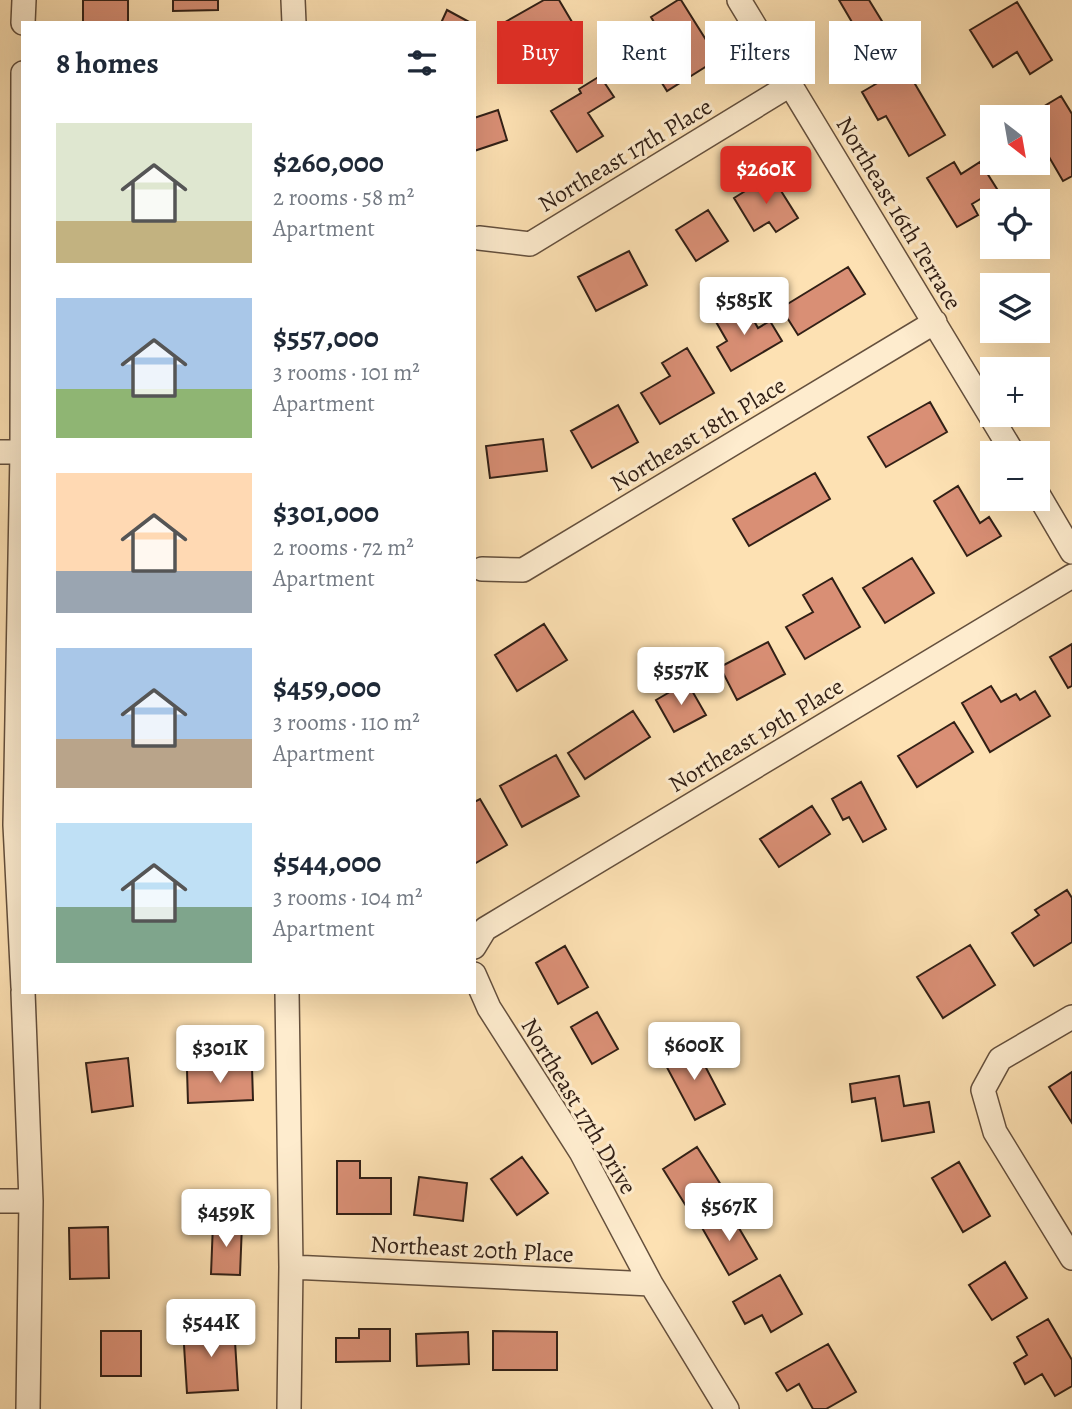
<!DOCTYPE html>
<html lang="en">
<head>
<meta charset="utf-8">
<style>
  body { margin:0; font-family:Alegreya,serif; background:#f2f2f3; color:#1f2937; height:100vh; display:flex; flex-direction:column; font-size:26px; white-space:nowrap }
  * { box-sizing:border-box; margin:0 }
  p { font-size:23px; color:#747a83 }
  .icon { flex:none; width:38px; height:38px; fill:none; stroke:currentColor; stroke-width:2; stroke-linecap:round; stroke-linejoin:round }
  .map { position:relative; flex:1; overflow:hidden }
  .drawer { position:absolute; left:21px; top:21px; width:455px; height:973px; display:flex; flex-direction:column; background:#fff; border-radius:0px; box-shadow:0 7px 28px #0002 }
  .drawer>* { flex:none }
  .banner { position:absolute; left:497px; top:21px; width:469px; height:63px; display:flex; gap:14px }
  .needle { width:46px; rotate:149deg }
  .fabs { position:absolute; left:980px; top:105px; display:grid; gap:14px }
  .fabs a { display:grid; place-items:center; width:70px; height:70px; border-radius:0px; background:#fff; box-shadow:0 7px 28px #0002; font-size:35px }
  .price { position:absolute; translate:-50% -60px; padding:0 16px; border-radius:7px; background:#fff; color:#222; font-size:23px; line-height:46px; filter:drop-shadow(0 2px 4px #0008) }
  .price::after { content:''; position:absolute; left:50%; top:42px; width:21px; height:16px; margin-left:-10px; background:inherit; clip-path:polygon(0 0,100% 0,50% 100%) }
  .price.selected { background:#d93025; color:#fff }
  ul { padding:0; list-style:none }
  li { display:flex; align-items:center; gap:21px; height:175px; padding:0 35px }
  li span { display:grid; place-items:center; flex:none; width:196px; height:140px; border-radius:0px; color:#555 }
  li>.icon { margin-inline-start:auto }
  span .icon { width:84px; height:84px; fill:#fffc; stroke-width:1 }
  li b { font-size:30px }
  h2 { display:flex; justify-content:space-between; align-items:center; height:84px; padding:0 35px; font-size:30px }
  .tag { padding:0 24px; border-radius:0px; background:#fff; box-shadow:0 7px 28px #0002; font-size:24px; line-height:63px }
  .tag.selected { background:#d93025; color:#fff }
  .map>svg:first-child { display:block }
</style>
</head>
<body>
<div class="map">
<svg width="1072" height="1409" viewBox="0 0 1072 1409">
  <rect width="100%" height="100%" fill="#fde1b3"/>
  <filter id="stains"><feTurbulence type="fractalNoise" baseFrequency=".00286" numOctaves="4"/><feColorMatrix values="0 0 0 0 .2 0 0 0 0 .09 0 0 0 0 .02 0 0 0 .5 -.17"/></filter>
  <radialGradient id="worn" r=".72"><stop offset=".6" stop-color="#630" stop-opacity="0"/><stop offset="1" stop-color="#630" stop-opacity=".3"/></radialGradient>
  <path fill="#d98f75" stroke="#322016" stroke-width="2" d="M83 0H128V23H83Z
    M173 0H218V10L173 11Z
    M544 0H559L572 22 516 54 500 25Z
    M678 0H681L718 59 667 91 647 59 668 46 651 17Z
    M839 0H869L896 44 849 72 832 44 856 29Z
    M1017 2 1052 60 1030 74 1017 52 993 67 970 30Z
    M447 10 471 23H441Z
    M905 67 945 135 909 156 886 116 878 120 862 92Z
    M600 76 614 97 588 113 603 136 577 152 551 111 581 93 579 89Z
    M1061 96 1072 114V176L1063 181 1038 138V117H1026Z
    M498 110 507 140 474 151V118Z
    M954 162 961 174 980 162 997 189 972 204 978 215 957 227 927 178Z
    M771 175 798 218 776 232 769 222 754 231 734 198Z
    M708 210 728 241 696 261 676 230Z
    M629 251 647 285 596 311 578 277Z
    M848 267 865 294 798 335 781 308Z
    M744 303 758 328 770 321 782 341 731 371 717 347 727 341 715 320Z
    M687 348 714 393 660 424 641 393 670 376 662 363Z
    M930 402 947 432 886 467 868 437Z
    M618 405 638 442 592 468 571 431Z
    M543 439 547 471 490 478 486 446Z
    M815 473 830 499 749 546 733 519Z
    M958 486 980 523 989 517 1001 536 967 556 934 501Z
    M912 558 934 593 885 623 863 588Z
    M832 578 860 627 805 659 786 627 813 612 803 595Z
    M544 624 567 660 517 691 495 655Z
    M768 642 785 674 737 700 720 667Z
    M1072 644V686L1068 688 1050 657Z
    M687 682 706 715 674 732 656 700Z
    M991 686 1001 702 1016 694 1020 700 1035 691 1050 716 990 752 962 703Z
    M633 711 650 737 585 779 568 753Z
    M954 722 973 752 917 787 898 756Z
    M556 755 579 796 522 827 500 786Z
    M861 782 886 829 863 842 849 817 843 820 832 799Z
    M480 799 507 845 474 864V802Z
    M812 806 830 834 779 867 760 839Z
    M1067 890 1072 898V942L1034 966 1012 933 1039 915 1035 910Z
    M970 945 995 985 943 1018 917 977Z
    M565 946 588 987 558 1004 536 963Z
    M597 1012 618 1049 592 1064 571 1027Z
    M693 1043 725 1104 695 1120 663 1060Z
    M128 1058 133 1106 92 1112 86 1063Z
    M252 1067 253 1100 188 1103 187 1070Z
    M1072 1072V1123L1049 1087Z
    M899 1076 904 1106 929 1102 934 1132 882 1141 875 1098 852 1102 850 1084Z
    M697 1147 721 1185 686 1206 663 1169Z
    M522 1157 548 1193 517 1215 491 1179Z
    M337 1161H360V1178H391V1214H337Z
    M959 1162 990 1216 963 1232 932 1178Z
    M419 1177 467 1183 463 1221 414 1215Z
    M729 1211 757 1259 729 1275 701 1226Z
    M213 1223 242 1224 240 1275 211 1274Z
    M108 1227 109 1278 70 1279 69 1228Z
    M1005 1262 1027 1298 992 1320 969 1285Z
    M780 1275 802 1314 771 1332 762 1315 745 1324 733 1302Z
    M1048 1319 1072 1360V1386L1055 1396 1042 1374 1025 1384 1014 1363 1027 1355 1017 1337Z
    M234 1325 238 1390 187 1393 183 1329Z
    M359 1329H390V1361L336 1362V1338H359Z
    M101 1331H141V1376H101Z
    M493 1331 557 1332V1370H493Z
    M468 1332 469 1364 417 1366 416 1334Z
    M828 1344 856 1392 826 1409H813L799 1384 787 1391 776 1373Z"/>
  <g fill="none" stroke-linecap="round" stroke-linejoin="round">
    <g stroke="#65503d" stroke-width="26">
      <path id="street" d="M293 0 294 23
        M739 0 1013 453
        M23 23 24 0
        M23 73 22 452 15 825 23 987
        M479 238 530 244 790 85
        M0 452H23
        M1038 494 1072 552
        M482 569 523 570 935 322
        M474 947 485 929 1072 576
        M474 974 489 1008 581 1152 651 1284 727 1409
        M23 992 31 1201 28 1409
        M287 992 291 1267 289 1409
        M1072 1017 1000 1059 983 1090 995 1132 1072 1258
        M0 1201H31
        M291 1267 651 1284"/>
    </g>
    <use href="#street" stroke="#feecce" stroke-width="23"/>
  </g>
  <g text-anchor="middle" stroke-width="6" stroke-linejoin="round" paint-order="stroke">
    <g font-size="24" fill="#322016" stroke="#feecce">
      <text transform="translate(625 155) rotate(-31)" y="8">Northeast 17th Place</text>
      <text transform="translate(899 213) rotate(59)" y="8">Northeast 16th Terrace</text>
      <text transform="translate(698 434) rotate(-31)" y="8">Northeast 18th Place</text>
      <text transform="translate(756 735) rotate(-31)" y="8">Northeast 19th Place</text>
      <text transform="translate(579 1106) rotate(59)" y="8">Northeast 17th Drive</text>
      <text transform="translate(472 1249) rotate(3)" y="8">Northeast 20th Place</text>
    </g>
  </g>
  <rect width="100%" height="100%" filter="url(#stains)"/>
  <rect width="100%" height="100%" fill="url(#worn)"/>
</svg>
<div class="fabs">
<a><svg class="needle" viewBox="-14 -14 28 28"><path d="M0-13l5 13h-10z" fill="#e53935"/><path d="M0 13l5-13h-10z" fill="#747a83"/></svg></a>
<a><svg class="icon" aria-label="locate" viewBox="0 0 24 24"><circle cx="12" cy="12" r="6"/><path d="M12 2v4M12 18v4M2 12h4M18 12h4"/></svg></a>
<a><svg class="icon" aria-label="layers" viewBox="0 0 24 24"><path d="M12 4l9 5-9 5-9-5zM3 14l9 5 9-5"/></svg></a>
<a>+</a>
<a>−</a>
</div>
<b class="price selected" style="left:766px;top:206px">$260K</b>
<b class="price" style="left:744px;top:337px">$585K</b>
<b class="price" style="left:681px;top:707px">$557K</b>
<b class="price" style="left:694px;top:1082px">$600K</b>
<b class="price" style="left:220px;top:1085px">$301K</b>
<b class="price" style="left:729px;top:1243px">$567K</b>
<b class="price" style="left:226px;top:1249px">$459K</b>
<b class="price" style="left:211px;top:1359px">$544K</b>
<div class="banner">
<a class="tag selected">Buy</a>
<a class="tag">Rent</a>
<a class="tag">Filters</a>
<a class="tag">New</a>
</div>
<section class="drawer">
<h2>8 homes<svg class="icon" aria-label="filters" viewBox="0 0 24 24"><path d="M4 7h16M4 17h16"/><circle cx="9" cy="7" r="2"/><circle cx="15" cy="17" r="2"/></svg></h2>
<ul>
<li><span style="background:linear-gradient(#dfe7d0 70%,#c2b280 0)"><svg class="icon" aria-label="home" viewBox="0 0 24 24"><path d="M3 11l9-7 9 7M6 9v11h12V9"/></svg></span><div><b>$260,000</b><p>2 rooms · 58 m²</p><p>Apartment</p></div></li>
<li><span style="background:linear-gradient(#a9c7e8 65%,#8fb573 0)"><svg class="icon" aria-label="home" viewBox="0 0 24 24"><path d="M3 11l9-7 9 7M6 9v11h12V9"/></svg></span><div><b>$557,000</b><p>3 rooms · 101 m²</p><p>Apartment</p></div></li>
<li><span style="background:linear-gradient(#ffd9b3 70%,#9aa5b1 0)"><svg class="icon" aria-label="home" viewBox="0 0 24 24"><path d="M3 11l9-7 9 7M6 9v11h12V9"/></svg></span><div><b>$301,000</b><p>2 rooms · 72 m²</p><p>Apartment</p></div></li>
<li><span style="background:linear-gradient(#a9c7e8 65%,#b9a48a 0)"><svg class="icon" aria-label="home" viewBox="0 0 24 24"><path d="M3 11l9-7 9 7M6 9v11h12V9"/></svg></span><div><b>$459,000</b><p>3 rooms · 110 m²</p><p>Apartment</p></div></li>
<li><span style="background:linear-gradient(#bfe0f5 60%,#7fa58c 0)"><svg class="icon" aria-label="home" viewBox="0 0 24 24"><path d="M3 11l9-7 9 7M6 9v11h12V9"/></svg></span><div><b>$544,000</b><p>3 rooms · 104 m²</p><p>Apartment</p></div></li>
</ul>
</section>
</div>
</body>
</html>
